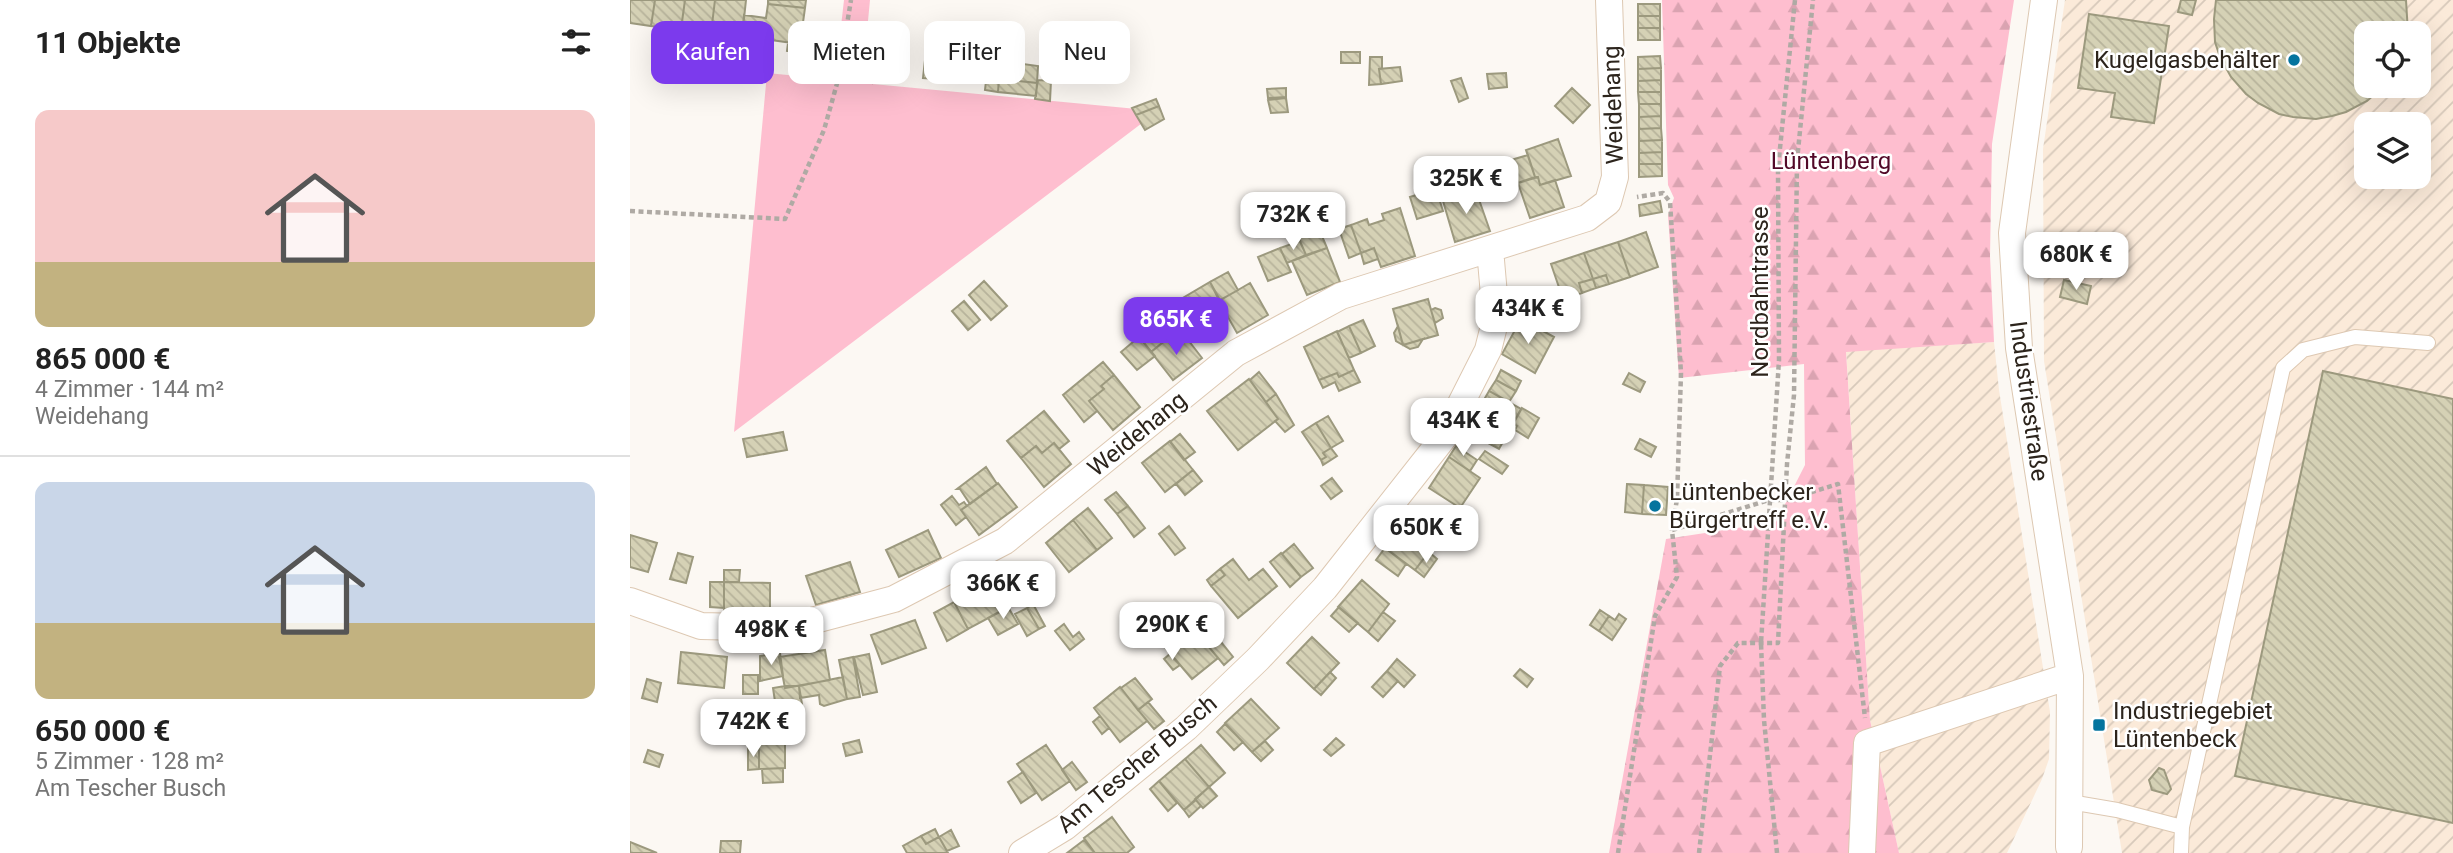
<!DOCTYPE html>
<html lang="de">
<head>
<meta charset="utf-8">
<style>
  body { margin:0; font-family:Roboto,sans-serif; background:#f2f2f2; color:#222; height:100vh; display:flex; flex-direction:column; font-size:26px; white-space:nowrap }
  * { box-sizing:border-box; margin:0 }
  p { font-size:23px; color:#767676 }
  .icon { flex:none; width:38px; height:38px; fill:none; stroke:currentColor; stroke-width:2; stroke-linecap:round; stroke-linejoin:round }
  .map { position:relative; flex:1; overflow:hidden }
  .sheet { display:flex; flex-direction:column; background:#fff; width:630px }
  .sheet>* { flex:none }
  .hud { position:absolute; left:21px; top:21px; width:665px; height:63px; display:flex; gap:14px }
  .tools { position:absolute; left:1724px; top:21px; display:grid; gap:14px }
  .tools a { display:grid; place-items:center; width:77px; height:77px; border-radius:14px; background:#fff; box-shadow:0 7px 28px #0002; font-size:35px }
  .price { position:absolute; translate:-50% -60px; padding:0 16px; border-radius:14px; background:#fff; color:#222; font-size:23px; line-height:46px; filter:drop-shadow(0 2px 4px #0008) }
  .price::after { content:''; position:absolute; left:50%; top:42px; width:21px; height:16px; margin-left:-10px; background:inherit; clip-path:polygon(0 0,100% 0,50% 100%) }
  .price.on { background:#7c3aed; color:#fff }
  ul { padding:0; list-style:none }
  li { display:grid; align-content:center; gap:14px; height:371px; padding:0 35px }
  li+li { border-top:2px solid #e0e0e0 }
  li span { display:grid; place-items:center; height:217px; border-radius:14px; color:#555 }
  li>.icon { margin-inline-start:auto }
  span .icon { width:126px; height:126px; fill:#fffc; stroke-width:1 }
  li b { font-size:30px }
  h2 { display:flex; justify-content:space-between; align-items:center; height:84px; padding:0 35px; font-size:30px }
  .tag { padding:0 24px; border-radius:14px; background:#fff; box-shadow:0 7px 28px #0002; font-size:24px; line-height:63px }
  .tag.on { background:#7c3aed; color:#fff }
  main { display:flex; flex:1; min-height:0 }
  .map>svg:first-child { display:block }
</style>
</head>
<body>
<main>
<section class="sheet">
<h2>11 Objekte<svg class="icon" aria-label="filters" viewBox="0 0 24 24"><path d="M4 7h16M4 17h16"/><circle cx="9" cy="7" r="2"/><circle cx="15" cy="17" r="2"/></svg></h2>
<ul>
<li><span style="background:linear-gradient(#f6c9c9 70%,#c2b280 0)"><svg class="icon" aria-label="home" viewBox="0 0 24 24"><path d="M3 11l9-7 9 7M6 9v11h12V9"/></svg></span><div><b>865 000 €</b><p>4 Zimmer · 144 m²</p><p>Weidehang</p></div></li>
<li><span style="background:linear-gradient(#c9d6e8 65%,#c2b280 0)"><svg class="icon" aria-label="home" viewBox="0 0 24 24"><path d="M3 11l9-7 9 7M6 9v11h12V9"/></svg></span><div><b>650 000 €</b><p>5 Zimmer · 128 m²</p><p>Am Tescher Busch</p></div></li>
</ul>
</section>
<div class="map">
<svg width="1823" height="853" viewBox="0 0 1823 853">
  <defs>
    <pattern id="industrial-furrows" width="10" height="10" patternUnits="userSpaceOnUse" patternTransform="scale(1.75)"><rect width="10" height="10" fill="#fbead9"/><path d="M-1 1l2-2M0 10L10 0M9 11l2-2" fill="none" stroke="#d7c9ba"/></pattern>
    <pattern id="forest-firs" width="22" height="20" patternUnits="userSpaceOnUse" patternTransform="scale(1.75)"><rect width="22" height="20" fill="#febecf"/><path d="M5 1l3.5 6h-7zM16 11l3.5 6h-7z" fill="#daa3b1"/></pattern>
    <pattern id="building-back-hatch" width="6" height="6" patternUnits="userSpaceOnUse" patternTransform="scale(1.75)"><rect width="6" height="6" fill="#d5d1b5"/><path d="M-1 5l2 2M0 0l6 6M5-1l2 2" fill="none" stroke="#b7b39b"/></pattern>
  </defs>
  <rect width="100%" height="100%" fill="#fcf8f3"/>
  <path fill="url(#industrial-furrows)" fill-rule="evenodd" d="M1435 0H1823V853H1492L1414 361 1413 149ZM1736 33H1788V86H1736ZM1736 124H1788V177H1736Z
    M1364 342 1369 390 1420 712 1419 759 1412 779 1377 853H1269L1240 720 1216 351Z"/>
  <path fill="url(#forest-firs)" d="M1032 0H1384L1362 144 1360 256 1364 342 1216 352 1240 720 1269 853H979L1036 539 1146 522 1175 465 1174 364 1049 378 1038 215 1044 198 1038 185Z"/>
  <path fill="#febecf" d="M214 0H240L232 83 528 111 104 432 137 73 199 79 210 35Z"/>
  <path fill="url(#building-back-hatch)" stroke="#9c997e" stroke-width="2" d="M0 0H25L21 26 0 23Z
    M25 0H55L51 29 21 26Z
    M55 0H85L81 33 51 29Z
    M85 0H116L112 37 81 33Z
    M138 0H176L175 8 138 4Z
    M1551 0H1566L1562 15 1548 12Z
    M1586 0H1776L1778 33H1736V86H1754L1737 101 1716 112 1702 116 1686 119 1663 117 1649 114 1628 103 1616 94 1601 77 1590 57 1585 42 1584 19Z
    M138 4 175 8 170 44 112 36 114 15 136 18Z
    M1008 4H1030V16H1008Z
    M1459 14 1539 26 1524 123 1481 117 1485 93 1448 88Z
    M1008 16H1030V28H1008Z
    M1008 28H1030V40H1008Z
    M171 32 180 33 177 54 157 51 158 43 170 44Z
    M711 52H730V63H711Z
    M1030 56 1031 68 1008 69V57Z
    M740 57H752V69H749L751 84 739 85Z
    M295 60 307 61 306 79 293 78Z
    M232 61 244 62 242 83 230 81Z
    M370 61 408 66 407 83 369 79Z
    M358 64 370 65 368 92 355 90Z
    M770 67 772 81 751 84 749 69Z
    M1031 68V80L1008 81V69Z
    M876 73 877 87 859 89 857 74Z
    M831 78 838 98 829 102 821 81Z
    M369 79 407 83 406 96 368 92Z
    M408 80 421 81 420 101 405 99Z
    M1031 80V92H1008V81Z
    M656 88V97L638 98 637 89Z
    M942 88 960 105 943 123 925 106Z
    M1008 92H1031V104H1009Z
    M656 98 658 112 641 113 638 100Z
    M526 99 529 106 506 115 502 108Z
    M1009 104H1031V116L1009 117Z
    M529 106 534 119 515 130 506 115Z
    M1031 116V128L1009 129V117Z
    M1031 128 1032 140 1009 141V129Z
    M928 139 941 176 910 185 908 177H905L896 150Z
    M1032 140V152L1009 153V141Z
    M1032 152V164H1009V153Z
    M898 155 905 177 888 183 881 160Z
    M864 164 871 187 860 192 852 168Z
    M1009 164H1032V176L1009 177Z
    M851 166 860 192 848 195 846 191 813 201 806 180Z
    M908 177 910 185 925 180 934 207 900 218 888 183Z
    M806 189 813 211 787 219 780 197Z
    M846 191 860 231 825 242 813 201Z
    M1030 201 1032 212 1010 216 1009 205Z
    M770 208 785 256 751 267 744 248 731 253 721 225 737 219 739 225 754 220 752 214Z
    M721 225 731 253 719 258 709 229Z
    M689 229 697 248 676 255 668 237Z
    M1016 232 1028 267 1000 277 988 242Z
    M670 241 676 255 657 263 650 248Z
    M988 242 1000 277 979 284 976 275 963 279 954 253Z
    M650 248 661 272 638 281 628 257Z
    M697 248 710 282 677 295 662 261Z
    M744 248 748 259 734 264 731 253Z
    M954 253 963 279 949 283 952 293 933 299 921 264Z
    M598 272 608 290 590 300 580 282Z
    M976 275 979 284 966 288 963 279Z
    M963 279 966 288 952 293 949 283Z
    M1434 280 1461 286 1457 304 1430 297Z
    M354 281 377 306 361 320 339 295Z
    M580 282 594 310 570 324 551 299Z
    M620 283 638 315 607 333 589 301Z
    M798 299 808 335 773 345 763 309Z
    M334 301 350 320 338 330 322 311Z
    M805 308 811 310 813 318 805 323 801 310Z
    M543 310 551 320 534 335 525 324Z
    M891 319 924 337 905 373 872 354Z
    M733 320 745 346 731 353 719 326Z
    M525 324 537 339 521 352 509 337Z
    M546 325 555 336 542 346 534 335Z
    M719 326 731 353 719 358 707 332Z
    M768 326 773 345 793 339 788 347 780 349 766 341 764 333Z
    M707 331 724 370 709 377 707 373 689 380 674 347Z
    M555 336 572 358 543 380 521 352 537 339 542 346Z
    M509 337 525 356 507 370 491 352Z
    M473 362 484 375 471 386 474 389 459 401 467 411 454 422 433 395Z
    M724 370 730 382 709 391 705 382 693 388 689 380 707 373 709 377Z
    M871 370 891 381 886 391 866 380Z
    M1693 371 1823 399V823L1605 776Z
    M629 372 646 394 636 402 620 380Z
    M999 373 1015 382 1010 392 993 384Z
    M484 375 510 407 483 430 459 401 474 389 471 386Z
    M619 379 648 419 608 450 577 411Z
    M866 380 886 391 879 402 859 391Z
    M859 391 891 409 874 440 841 422Z
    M646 394 664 425 655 432 645 421 648 419 636 402Z
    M892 408 909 418 898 438 885 430 887 426 883 424Z
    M414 411 439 441 429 449 424 443 412 453 406 446 391 458 377 441Z
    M698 416 713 441 701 448 686 423Z
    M686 423 701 448 693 453 696 457 691 460 672 432Z
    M852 428 874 440 869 449 847 437Z
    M153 432 157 450 117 457 113 439Z
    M550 434 565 452 554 460 540 442Z
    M1010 439 1026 447 1021 457 1005 449Z
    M540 441 563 470 535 492 512 463Z
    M424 443 441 464 414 487 391 458 406 446 412 453Z
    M826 446 847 460 840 471 819 457Z
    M701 448 707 456 693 465 691 460 696 457 693 453Z
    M855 451 878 466 872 474 849 459Z
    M819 457 850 478 830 508 799 488Z
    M356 467 367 484 340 504 330 489H327Z
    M563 470 572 481 555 495 546 484Z
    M702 478 712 491 701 499 691 486Z
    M368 483 387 507 349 535 331 510Z
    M997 484 1014 485 1012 514 995 512Z
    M1014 485 1038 487 1036 515 1012 514Z
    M486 492 498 506 487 514 475 500Z
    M322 496 329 505 334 502 337 506 331 510 336 517 326 525 311 505Z
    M498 506 515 528 504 537 487 514Z
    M458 508 482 538 467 550 443 520Z
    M443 520 467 550 439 572 416 543Z
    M776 520 806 542 785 570 755 548Z
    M539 526 555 548 545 555 529 534Z
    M298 530 311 558 269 577 256 550Z
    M0 535 27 543 18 572 0 567Z
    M664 544 683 568 671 577 652 554Z
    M755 548 776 564 768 576 746 560Z
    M799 552 807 559 794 577 785 570Z
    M48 553 63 557 56 583 40 579Z
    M651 553 671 577 660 587 640 562Z
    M603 559 619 580 633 569 647 586 608 618 581 586 595 575 590 569Z
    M220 562 230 592 186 605 176 576Z
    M590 569 595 575 581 586 577 580Z
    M94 570H110L109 582H94Z
    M364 579 379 607 338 629 324 602Z
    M732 580 759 604 738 632 708 607Z
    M80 582H94V608L80 607Z
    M94 582 140 583V613H94Z
    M324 602 338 629 317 641 304 613Z
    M403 604 415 626 409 629 397 608Z
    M378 607 388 624 368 635 358 618Z
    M709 607 728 623 719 632 701 616Z
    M397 608 409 629 397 636 385 614Z
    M970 610 979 616 969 631 960 625Z
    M753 612 765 621 748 641 738 632Z
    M989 614 996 619 982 640 969 631 979 616 985 620Z
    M285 620 296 648 252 664 241 635Z
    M434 624 443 637 449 632 454 639 440 650 425 631Z
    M560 624 588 658 562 679 534 646Z
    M682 637 709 663 684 689 657 663Z
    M588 638 603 657 594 665 578 646Z
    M195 650 200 680 155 688 149 657Z
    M51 652 97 657 94 688 48 683Z
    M150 653 153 676 130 681V656Z
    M239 654 247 692 233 695 224 657Z
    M540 654 550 665 543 670 534 659Z
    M223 657 230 697 217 699 209 660Z
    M767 659 785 675 774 687 757 671Z
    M890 669 903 679 897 687 884 676Z
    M757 671 768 681 753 697 742 687Z
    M700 672 706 678 691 695 684 689Z
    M113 675H128V694H113Z
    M213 677 217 699 194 706 190 704 189 695 170 698 169 686Z
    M505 678 522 699 508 710 491 688Z
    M17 679 31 683 27 702 12 698Z
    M155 686H169L172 704 146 708 143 688Z
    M490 687 517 721 490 742 464 708Z
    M621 699 649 728 622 752 595 723Z
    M518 702 534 721 524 729 508 710Z
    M470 716 479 728 472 734 463 722Z
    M595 724 613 742 604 750 587 732Z
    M129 738H155V768L129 769Z
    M706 738 714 745 701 756 694 750Z
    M229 740 232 752 216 756 213 744Z
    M635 741 643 750 631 761 622 752Z
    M416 745 440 781 412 800 387 764Z
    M571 745 595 773 579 787 555 759Z
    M118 748H129V769L118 770Z
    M18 750 33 755 29 767 14 762Z
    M555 759 579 787 554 810 529 781Z
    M442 762 457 782 446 790 432 770Z
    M153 768V782L133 783 132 769Z
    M1529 768 1534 770 1541 789 1537 794 1522 790 1519 780Z
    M393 772 406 793 391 803 378 782Z
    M529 781 547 803 538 811 520 789Z
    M579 787 587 796 573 808 565 799Z
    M566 800 571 806 559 817 554 810Z
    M482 817 504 847 497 853H465L454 838Z
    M305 829 309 837 296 844 291 836Z
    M321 830 329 846 317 851 309 837Z
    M291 836 296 844 309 837 318 853H277L273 846Z
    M454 840 465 853H437Z
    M91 841H111L110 853H90Z
    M0 842 27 853H0Z"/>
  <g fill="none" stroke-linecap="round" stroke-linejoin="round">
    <g stroke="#ddc8b2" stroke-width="16">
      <path id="lane" d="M1440 802 1487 810 1552 827 1551 853
        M1552 827 1653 368 1673 350 1725 337 1798 343"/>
    </g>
    <g stroke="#ddc8b2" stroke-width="28">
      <path id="street" d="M1414 0 1382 233 1389 348 1440 676 1439 847
        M0 601 71 626 155 628 264 599 375 541 606 353 711 296 957 218 978 202 985 177 979 0
        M392 853 435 827 556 728 628 659 695 588 814 437 858 350 866 318 860 249
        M1232 853 1237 743 1440 676"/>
    </g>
    <path stroke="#afaaa4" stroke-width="4.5" stroke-dasharray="5 3.5" stroke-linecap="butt" d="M0 211 155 219 194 130 208 80 221 0
      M1042 530 1139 500H1156L1208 484 1235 718
      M988 853 1025 616 1047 577 1042 530 1047 499 1051 373 1040 202 1033 193 1007 197
      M1069 853 1090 666 1108 643H1148L1157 464 1164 395 1167 161 1183 0
      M1147 853 1134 720 1131 643 1149 360 1148 168 1165 0"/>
    <use href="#lane" stroke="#fff" stroke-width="14"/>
    <use href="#street" stroke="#fff" stroke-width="26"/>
  </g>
  <g fill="#04749e" stroke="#fff" stroke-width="2.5">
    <circle cx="1664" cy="60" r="7"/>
    <circle cx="1025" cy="506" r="7"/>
    <rect x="1462" y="718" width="14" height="14" rx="3.5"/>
  </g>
  <g text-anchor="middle" stroke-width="5" stroke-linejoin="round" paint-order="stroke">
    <g font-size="24" fill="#2c241c" stroke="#fff" text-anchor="start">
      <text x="1650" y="68" text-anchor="end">Kugelgasbehälter</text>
      <text x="1039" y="500">Lüntenbecker<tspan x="1039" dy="28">Bürgertreff e.V.</tspan></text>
      <text x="1483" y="719">Industriegebiet<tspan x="1483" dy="28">Lüntenbeck</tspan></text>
    </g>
    <g font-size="24" fill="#2c241c" stroke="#fff">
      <text transform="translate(983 105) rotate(-92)" y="8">Weidehang</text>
      <text transform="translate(1130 292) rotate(-90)" y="8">Nordbahntrasse</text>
      <text transform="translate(1399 401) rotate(82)" y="8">Industriestraße</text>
      <text transform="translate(507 434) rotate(-39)" y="8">Weidehang</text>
      <text transform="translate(507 764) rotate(-40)" y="8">Am Tescher Busch</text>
    </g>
    <g font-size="24" fill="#520928" stroke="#fff">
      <text x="1201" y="169">Lüntenberg</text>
    </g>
  </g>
</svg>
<div class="tools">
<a><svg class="icon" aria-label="locate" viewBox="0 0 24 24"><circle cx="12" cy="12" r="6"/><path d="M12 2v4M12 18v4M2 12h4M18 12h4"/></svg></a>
<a><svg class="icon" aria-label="layers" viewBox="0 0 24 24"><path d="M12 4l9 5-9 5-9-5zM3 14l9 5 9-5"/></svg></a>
</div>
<b class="price" style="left:836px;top:216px">325K €</b>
<b class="price" style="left:663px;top:252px">732K €</b>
<b class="price" style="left:1446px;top:292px">680K €</b>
<b class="price" style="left:898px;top:346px">434K €</b>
<b class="price on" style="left:546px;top:357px">865K €</b>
<b class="price" style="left:833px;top:458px">434K €</b>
<b class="price" style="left:796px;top:565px">650K €</b>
<b class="price" style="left:373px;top:621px">366K €</b>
<b class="price" style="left:542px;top:662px">290K €</b>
<b class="price" style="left:141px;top:667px">498K €</b>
<b class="price" style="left:123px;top:759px">742K €</b>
<div class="hud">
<a class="tag on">Kaufen</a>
<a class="tag">Mieten</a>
<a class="tag">Filter</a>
<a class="tag">Neu</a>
</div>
</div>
</main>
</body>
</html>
